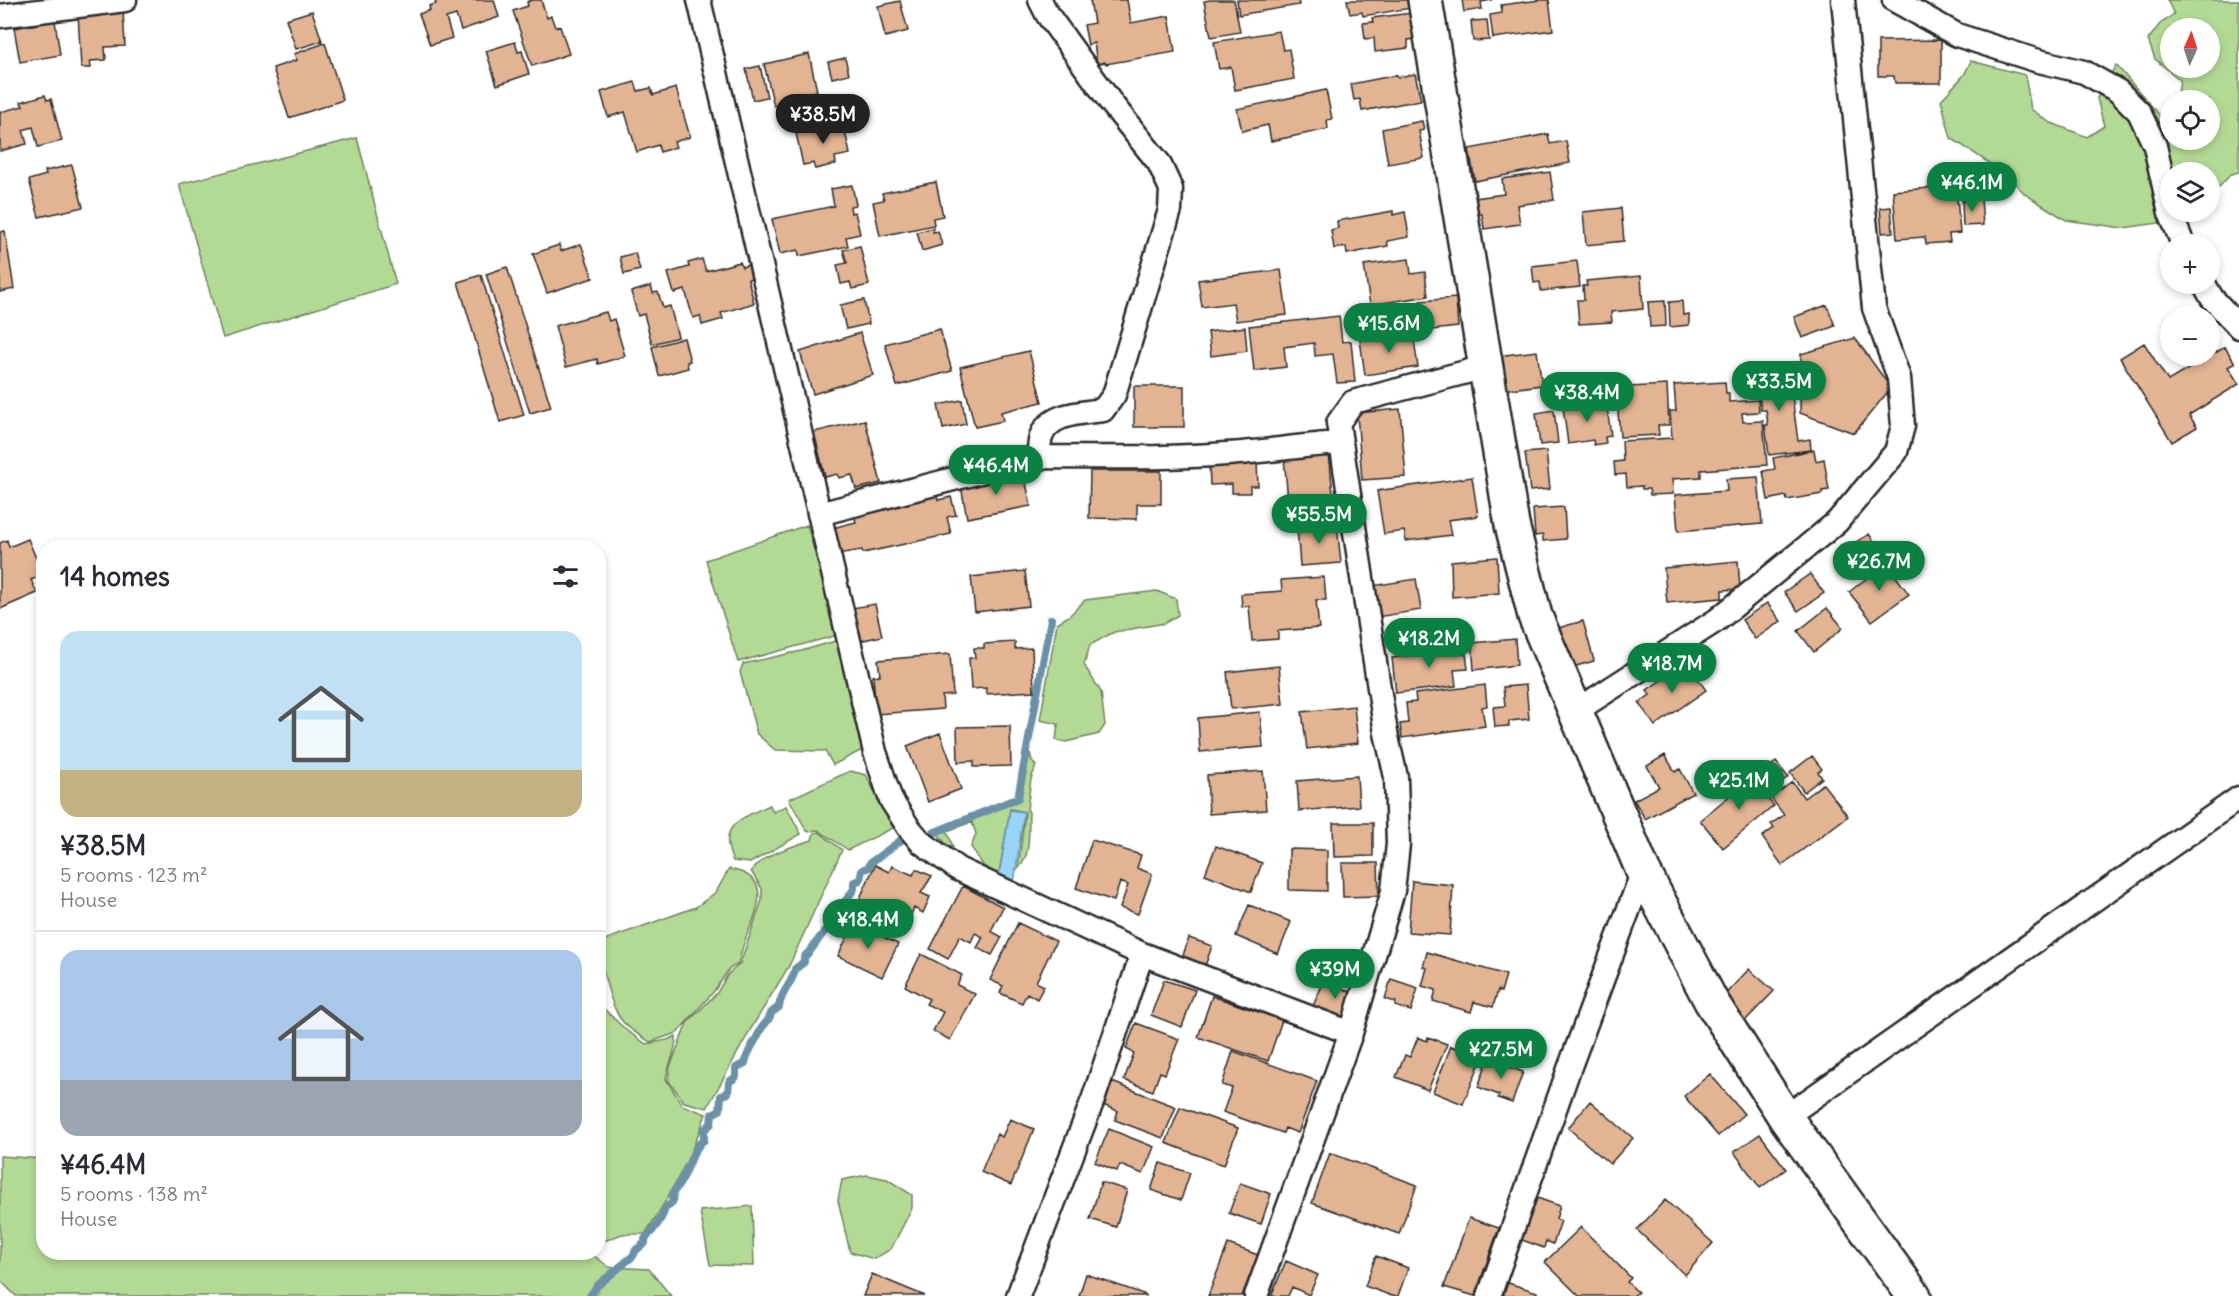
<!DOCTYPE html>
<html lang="en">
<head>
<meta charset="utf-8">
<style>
  body { margin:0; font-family:Delius,sans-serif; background:#f7f7f7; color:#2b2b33; height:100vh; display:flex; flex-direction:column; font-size:22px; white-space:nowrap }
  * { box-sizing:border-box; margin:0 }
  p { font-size:20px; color:#7c7c81 }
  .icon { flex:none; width:33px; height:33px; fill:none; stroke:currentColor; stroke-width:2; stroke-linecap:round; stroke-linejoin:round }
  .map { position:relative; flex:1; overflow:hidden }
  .panel { position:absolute; left:36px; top:540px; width:570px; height:720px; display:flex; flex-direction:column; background:#fff; border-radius:24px; box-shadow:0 3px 9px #0003 }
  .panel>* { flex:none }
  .needle { width:39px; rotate:3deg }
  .fabs { position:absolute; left:2160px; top:18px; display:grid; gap:12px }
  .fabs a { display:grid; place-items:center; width:60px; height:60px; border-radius:50%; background:#fff; box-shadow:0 3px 9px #0003; font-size:30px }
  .price { position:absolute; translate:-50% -51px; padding:0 14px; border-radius:21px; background:#0b8043; color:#fff; font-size:20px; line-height:39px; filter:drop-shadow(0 2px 3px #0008) }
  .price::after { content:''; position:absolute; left:50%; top:36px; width:18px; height:14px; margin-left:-9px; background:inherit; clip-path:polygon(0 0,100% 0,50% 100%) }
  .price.current { background:#222; color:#fff }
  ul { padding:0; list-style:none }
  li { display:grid; align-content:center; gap:12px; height:318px; padding:0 24px }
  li+li { border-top:2px solid #e1e1e2 }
  li span { display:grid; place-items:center; height:186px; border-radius:18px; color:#555 }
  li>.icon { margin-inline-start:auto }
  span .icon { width:108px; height:108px; fill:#fffc; stroke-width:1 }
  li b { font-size:26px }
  h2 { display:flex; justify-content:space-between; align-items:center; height:72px; padding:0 24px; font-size:26px }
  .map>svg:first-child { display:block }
</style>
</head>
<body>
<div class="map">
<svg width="2239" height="1296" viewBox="0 0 2239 1296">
  <rect width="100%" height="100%" fill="#fff"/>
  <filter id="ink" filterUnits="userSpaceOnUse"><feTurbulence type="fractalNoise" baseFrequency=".0167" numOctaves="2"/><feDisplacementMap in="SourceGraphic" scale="12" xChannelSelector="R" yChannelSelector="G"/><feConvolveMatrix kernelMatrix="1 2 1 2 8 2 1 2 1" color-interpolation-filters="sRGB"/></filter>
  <g filter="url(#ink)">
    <path fill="#b3da95" stroke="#6f8260" stroke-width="1.5" fill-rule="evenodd" d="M2167 0H2239V172L2231 174 2210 197V172H2170V212H2196L2188 219 2123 228 2066 220 2025 194 2006 174 1951 138 1941 100 1964 75 1971 61 2025 75 2031 109 2049 122 2087 137 2104 126 2097 98 2116 65 2162 118 2170 113V140H2210V100H2177L2180 80 2155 59 2148 40 2160 24 2174 14ZM2170 28H2210V68H2170Z
      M357 138 396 284 223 338 179 184Z
      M807 525 838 635 738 662 706 560Z
      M1157 591 1176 599 1178 615 1165 623 1114 632 1090 645 1084 665 1101 692 1105 725 1099 734 1066 742 1056 740 1058 724 1040 720 1057 623 1069 616 1085 600Z
      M842 639 864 749 833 765 825 751 775 750 757 734 740 672 743 664 801 651Z
      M1030 753 1032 761 1036 766 1031 779 1027 809 1029 812C1028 831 1032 855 1018 869L1025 812 1010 809 999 874 988 873 971 847 976 834 972 822 947 831 953 847 947 845 937 833 1020 799Z
      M850 771 866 775 893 828 848 850 818 830 807 831 789 799Z
      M770 805 773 812 786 806 801 834 750 863 733 861C716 825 742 818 770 805Z
      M819 832 842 850 789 966 752 1027 707 1108 684 1102 668 1080 670 1067 687 1023 717 993 728 974 740 964 762 900V889L751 871C766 853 791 847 812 840L814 833Z
      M729 869C771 876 760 904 748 933 743 943 741 954 738 964L729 969 714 991 677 1033 650 1042C639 1035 625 1027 618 1015 610 1001 598 957 599 942L696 907 716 892Z
      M605 1010 626 1030 646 1044 667 1040 676 1036C677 1051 668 1064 666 1079L682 1105 706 1114C691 1157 670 1196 645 1234H622L599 1243 598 1015Z
      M0 1156 43 1159 44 1252 590 1253 609 1267 649 1269 671 1296H16L0 1280Z
      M867 1175 887 1179 912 1195V1208L891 1249 874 1259 850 1252 838 1200 842 1180Z
      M752 1206 754 1266 710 1265 700 1211Z"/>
    <path fill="#98d5f9" stroke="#6c91a7" stroke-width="1.5" d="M1010 810 1024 812 1014 883 999 875Z"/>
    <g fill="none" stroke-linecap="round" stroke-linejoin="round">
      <path stroke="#6c91a7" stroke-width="8" d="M933 833 1018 798 1051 619
        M590 1296 597 1286 633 1256 636 1250 645 1243V1239C653 1231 663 1218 665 1208L672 1203 673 1192C687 1179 691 1148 704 1140V1130L711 1124 712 1114 720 1110 721 1096 728 1093 729 1082 736 1077V1068L745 1063C747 1051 756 1041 760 1031 763 1024 770 1021 771 1013L779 1007C781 990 793 984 795 969L804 962V957C815 948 819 935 831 925V921L854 889V882L860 880 862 870 869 867 870 863 904 838"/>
    </g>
    <path fill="#e3b493" stroke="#2b2b2b" stroke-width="1.5" d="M435 0H494L499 17 461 30 456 15 446 18 452 38 430 45 419 14 430 10 429 6 436 4Z
      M532 0H541L547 18 551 16 555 27 560 26 569 54 532 66 513 11 528 6 527 2Z
      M1090 0H1127L1131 23 1169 16 1175 52 1106 64 1105 62 1097 64 1094 43 1088 45 1084 25 1094 23Z
      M1210 0H1234L1240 32 1211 37 1204 1Z
      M1237 0H1298L1299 5 1239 15Z
      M1347 0H1410L1411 8 1363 16 1362 12 1350 14Z
      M1462 0H1492L1481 2 1482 9 1464 12Z
      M1540 0H1549L1553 30 1493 38 1490 15 1502 13 1501 5Z
      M900 1 908 31 885 37 878 6Z
      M123 11 125 46 105 47 106 60 90 61 91 68H81L78 13Z
      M312 11 322 41 296 49 286 19Z
      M1412 13 1416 39 1408 40V48L1375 52 1374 38 1365 39 1363 23 1373 22 1372 18Z
      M1487 20 1489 40 1473 41 1471 21Z
      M55 21 60 55 20 62 14 28Z
      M1279 31 1283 50 1289 49 1294 79 1235 90 1231 67 1219 69 1214 42Z
      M1941 40V83H1895L1894 76H1878V41Z
      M515 42 518 52 522 51 529 74 497 85 486 51Z
      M325 43 343 100 289 118 273 68 297 60 294 54Z
      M809 54 817 91 794 96 796 102 774 106 764 64Z
      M845 58 849 74 832 78 828 62Z
      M760 66 767 97 753 100 746 69Z
      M1415 74 1421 100 1362 111 1360 99 1354 100 1351 84 1397 75V77Z
      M635 82 638 91 651 88 653 95 676 88 690 137 674 142 676 147 660 152 658 145 637 152 625 112 608 117 601 92Z
      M1326 90 1332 119 1327 120 1328 129 1271 141 1268 125 1242 131 1237 109Z
      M45 95 47 100 51 99 62 141 38 147 33 127 23 130 27 144 0 151V112L23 106 21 102Z
      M1422 121 1424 130 1419 131 1424 158 1388 164 1382 129Z
      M843 122 850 154 835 157 836 164 815 169 813 163 803 165 796 133Z
      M1548 134 1550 144 1566 141 1570 163 1475 181 1469 149Z
      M72 165 83 207 39 217 29 180 46 175 45 171Z
      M1550 172 1554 200 1517 205 1520 224 1484 229 1482 214H1477L1475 198 1504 194 1502 179Z
      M936 182 943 216 933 218 934 225 880 236 873 202 884 200 882 193Z
      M852 185 856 205 850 206 851 213 855 212 860 234 846 237 848 246 799 256 798 250 780 254 772 219 834 206 831 189Z
      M1956 186 1960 233 1949 234 1950 242 1926 244 1925 237 1897 239 1893 191Z
      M1981 199 1983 225 1963 226 1962 201Z
      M1891 207 1893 232 1882 233 1880 208Z
      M1621 208 1624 241 1586 245 1583 212Z
      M1393 211V215L1405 212 1409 237 1387 241 1388 246 1347 254 1346 247 1334 249 1331 230 1338 228 1337 221Z
      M933 228V232L938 231 942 245 922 251 917 232Z
      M5 231 14 289 0 292V232Z
      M581 244 593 278 547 293 533 254 559 245 561 251Z
      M860 246 869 285 852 289 850 282 841 284 837 265 847 263 843 250Z
      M635 253 640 270 624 274 620 257Z
      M702 259 706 271 740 262 742 267 751 264 755 277 748 279 754 303 721 313 723 319 702 325 700 316 693 318 685 290 674 293 668 273 689 267 688 263Z
      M1409 259 1411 274 1425 272 1428 296 1370 305 1364 265Z
      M1577 261 1580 287 1541 291 1540 282 1534 283 1532 266Z
      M507 267 551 407 530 413 486 274Z
      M1281 270 1287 315 1236 321 1233 303 1202 307 1198 280Z
      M481 275 524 415 500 422 458 282Z
      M1641 276 1643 309 1611 312 1612 322 1579 324 1577 300H1584L1583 286H1587L1586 281Z
      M651 286 653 293 658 292 663 308 670 306 678 337 652 344 644 314 638 316 631 292Z
      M1456 298 1458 327 1423 331 1420 301Z
      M864 300 869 324 846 329 840 305Z
      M1665 301 1666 326 1650 327 1648 302Z
      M1682 301 1683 315 1689 314V325L1670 327 1669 302Z
      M1827 305 1835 326 1802 338 1794 317Z
      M606 312 609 321 614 319 625 356 598 364 597 359 566 367 555 326Z
      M1339 316 1342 342 1351 341 1355 382 1337 383 1333 354 1315 356 1314 343 1284 347 1286 367 1254 371 1249 326Z
      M1245 327 1247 351 1211 356 1208 332Z
      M940 329 952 371 897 386 885 344Z
      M860 333 873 375 813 394 800 352Z
      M1413 333 1418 367 1365 375 1360 340Z
      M684 338 690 361 687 362 688 368 659 376 652 347Z
      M1855 338 1891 388 1854 433 1800 413 1801 354Z
      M2144 343 2168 381 2225 347 2235 363 2228 367 2239 384 2189 415 2197 427 2172 442 2120 358Z
      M1029 351 1042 402 1001 412 1003 421 975 427 960 367Z
      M1537 351 1542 385 1502 390 1498 356Z
      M1788 366 1798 441 1810 439 1811 450 1769 455 1765 425H1768L1766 410H1761L1756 371Z
      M1725 382 1726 393H1729V402L1758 400 1759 412 1742 413 1743 422 1763 421 1767 465 1701 470V477L1672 479 1673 494 1650 495 1649 489H1642V486L1627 487 1626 474 1615 475 1614 462 1623 461 1622 441 1672 438 1670 411H1676L1674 385Z
      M1667 385 1669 425H1658L1659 435 1620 437 1617 399H1611L1610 388Z
      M1134 386H1184V427H1134Z
      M962 400 966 424 943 429 938 405Z
      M1606 400 1611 436 1605 437 1606 443 1594 445 1593 440 1568 444 1563 407Z
      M1400 409 1406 477 1362 480 1357 413Z
      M1554 410 1558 443 1540 445 1536 413Z
      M865 420 881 483 856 489 852 475 839 478 837 474 825 477 814 432Z
      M1814 450 1816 461 1824 459 1829 490 1822 491V494L1787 500 1786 496 1768 500 1763 471 1775 469 1773 458Z
      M1546 451 1550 489 1530 491 1525 453Z
      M1329 453 1334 505 1289 510 1284 458Z
      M1257 462 1258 486H1250V493H1232V484L1210 485 1209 463Z
      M1090 471H1161V504H1137V519L1089 518Z
      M1024 474 1031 506 967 518 961 486Z
      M1472 477 1478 516 1448 520 1451 535 1406 541 1404 531 1384 534 1377 491Z
      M1758 477 1762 524 1678 531 1675 495 1727 491 1726 479Z
      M936 493 938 500 951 497 956 515 947 517 951 534 863 553 862 550 838 554 832 528 856 522 853 511Z
      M1564 507 1566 539 1543 541V535L1535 536 1533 509Z
      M1337 524 1341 563 1300 566 1297 527Z
      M1869 534 1883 555 1864 568 1850 546Z
      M28 539 43 575 31 580 37 593 0 609V543L7 540 9 547Z
      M1497 557 1499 593 1452 597 1451 561Z
      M1738 561 1740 589 1722 590V598L1667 603 1664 568Z
      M1886 563 1909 594 1872 621 1849 592Z
      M1025 571 1029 606 975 612 971 577Z
      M1810 574 1824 593 1798 611 1784 592Z
      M1324 577 1326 600H1316L1319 628 1278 631V639L1252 641 1249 606 1242 607 1241 594 1282 591 1281 580Z
      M1416 579 1421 610 1377 617 1372 586Z
      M1767 603 1781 621 1755 639 1742 620Z
      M875 604 882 636 859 641 852 608Z
      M1827 608 1843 628 1814 652 1798 631Z
      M1583 621 1594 661 1562 670 1551 630Z
      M1515 639 1517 665 1474 670 1472 643Z
      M1015 642V649L1032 648 1034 691 987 694 986 688 971 689 969 658H975L974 648H984V644Z
      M1461 644 1462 654H1466L1468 669 1454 670 1456 686 1396 693 1392 658 1429 653V648Z
      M950 654 953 695 942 696 943 709 876 714 873 676 880 675 878 660Z
      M1686 663 1706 690 1655 726 1639 703 1650 695 1647 690Z
      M1279 666 1283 704 1231 709 1227 672Z
      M1485 685 1487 706 1482 707 1485 726 1402 738 1400 724 1408 723 1406 703 1416 702 1415 694Z
      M1526 685 1529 719 1509 721V726L1495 727 1493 707 1505 706 1503 687Z
      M1354 706 1358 743 1307 749 1302 712Z
      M1260 712 1263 747 1200 752 1198 718Z
      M1010 726 1011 766 974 767V761L958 762 957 727Z
      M940 733 961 789 928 802 907 746Z
      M1665 755 1675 772 1680 769 1693 793 1645 819 1634 800 1659 787 1647 766Z
      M1812 756 1822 769 1818 772 1822 778 1804 792 1790 773Z
      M1776 762 1788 777 1772 789 1761 773Z
      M1263 771 1266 810 1209 814 1207 775Z
      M1756 774 1772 794 1767 798 1774 806 1723 848 1700 820Z
      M1357 776 1359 806 1299 811 1297 781Z
      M1792 782 1804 798 1823 784 1848 816 1782 865 1762 837 1774 828 1771 824 1784 815 1771 798Z
      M1333 823H1373V856L1334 857Z
      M1092 840 1141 855 1137 868 1152 874 1138 914 1120 908 1128 885 1120 882 1114 901 1076 888Z
      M1216 846 1262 863 1251 892 1205 874Z
      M1289 849 1327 850V891L1289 890Z
      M1342 863H1378L1379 896 1343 897Z
      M875 865 889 872 892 866 913 875 916 869 932 876 921 893 930 897 923 913 914 908 902 935 866 919 864 924 851 918Z
      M1412 881 1453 885 1450 935 1408 932Z
      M963 886 1003 907 991 931 1002 937 992 955 977 948 983 937 975 933 971 942 960 936 948 959 930 949Z
      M1249 905 1291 922 1278 954 1236 936Z
      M854 923 898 944 882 977 838 956Z
      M1018 923 1056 941 1036 982 1044 986 1037 999 1027 993 1022 1003 1000 993 1003 986 990 980Z
      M1189 938 1212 946 1204 969 1181 961Z
      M1427 952 1506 975 1501 992 1498 990 1493 1007 1474 1002 1471 1012 1433 1001 1436 990 1422 986 1427 968 1423 967Z
      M921 954 962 975 957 985 975 994 950 1040 933 1031 943 1012 926 1004 929 999 905 986Z
      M1749 969 1774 991 1742 1024 1718 1002Z
      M1391 979 1418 988 1411 1011 1395 1006 1396 1002 1385 999Z
      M1164 980 1195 990 1182 1027 1151 1015Z
      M1324 981 1356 994 1346 1020 1313 1006Z
      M1212 996 1282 1020 1268 1061 1198 1037Z
      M1136 1023 1179 1039 1165 1074 1160 1072 1153 1091 1124 1080 1134 1053 1126 1049Z
      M1418 1037 1427 1041 1428 1037 1447 1044 1428 1090 1396 1077 1405 1055 1410 1057Z
      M1451 1046 1482 1058 1463 1104 1433 1092Z
      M1233 1051 1317 1081 1298 1133 1285 1128 1283 1133 1223 1112 1232 1088 1222 1085Z
      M1488 1059 1523 1072 1512 1103 1498 1098 1499 1095 1478 1087Z
      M1710 1074 1744 1114 1718 1136 1684 1096Z
      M1112 1082 1176 1107 1163 1138 1115 1120 1118 1111 1103 1105Z
      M1590 1101 1633 1138 1610 1164 1568 1128Z
      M1180 1107 1238 1128 1224 1165 1166 1143Z
      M1010 1119 1034 1129 1011 1185 981 1172 997 1134 1002 1137Z
      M1109 1129 1154 1147 1143 1174 1120 1165 1117 1171 1095 1162Z
      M1760 1134 1786 1169 1760 1188 1734 1152Z
      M1330 1153 1417 1185 1399 1234 1312 1203Z
      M1160 1163 1190 1173 1181 1200 1151 1190Z
      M1101 1182 1127 1190 1116 1227 1090 1219Z
      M1240 1183 1271 1194 1261 1224 1229 1213Z
      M1537 1198 1560 1206 1556 1219 1561 1221 1553 1244 1546 1241 1544 1248 1522 1240Z
      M1665 1200 1713 1243 1685 1275 1637 1230Z
      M1469 1218 1499 1228 1475 1296 1444 1287Z
      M1581 1227 1631 1278 1627 1282 1638 1292 1633 1296H1579L1545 1262Z
      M1228 1244 1258 1255 1242 1296H1208Z
      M1376 1256 1408 1268 1398 1296H1392L1365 1286Z
      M1286 1261 1318 1275 1309 1295 1292 1287 1288 1296H1271Z
      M872 1274 925 1296H863Z
      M1086 1274 1146 1295V1296H1079Z
      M1508 1283 1537 1292 1536 1296H1503Z"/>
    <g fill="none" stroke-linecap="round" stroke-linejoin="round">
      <g stroke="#2b2b2b" stroke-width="27">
        <path id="street" d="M699 0 875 752 891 800 909 828 921 842 958 869 1142 954 1351 1033
          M1894 0 1957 35 2035 60 2084 72 2118 91 2139 112 2155 146 2170 213 2183 244
          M0 16 125 0
          M2204 284 2212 298 2239 327
          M1038 457C1100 457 1163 459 1226 454 1264 452 1302 445 1341 443
          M819 514 1038 457C1039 451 1039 443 1041 437 1049 413 1081 413 1103 410L1114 395 1170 210 1171 189 1159 163 1112 104 1047 14 1040 0
          M1576 711 1717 620 1837 522 1896 452 1903 426 1899 378 1874 308 1843 0
          M1785 1117 2239 798
          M1018 1296 1094 1097 1142 954
          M1256 1296 1351 1033 1393 891 1398 844 1396 777 1386 733 1338 423 1353 402 1485 367
          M1489 1296 1569 1069 1643 871"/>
      </g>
      <g stroke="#2b2b2b" stroke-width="38">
        <path id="secondary" d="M1425 0 1512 525 1535 616 1643 871 1711 1001 1785 1117 1914 1296"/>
      </g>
      <use href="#street" stroke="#fff" stroke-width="22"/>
      <use href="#secondary" stroke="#fff" stroke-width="33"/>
    </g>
  </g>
</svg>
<div class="fabs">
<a><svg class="needle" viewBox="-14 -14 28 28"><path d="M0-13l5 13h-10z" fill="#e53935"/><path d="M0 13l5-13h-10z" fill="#7c7c81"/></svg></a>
<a><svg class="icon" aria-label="locate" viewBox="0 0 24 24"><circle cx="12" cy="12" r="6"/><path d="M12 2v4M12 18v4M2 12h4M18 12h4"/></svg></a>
<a><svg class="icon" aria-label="layers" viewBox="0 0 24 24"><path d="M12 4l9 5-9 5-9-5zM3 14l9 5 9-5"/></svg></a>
<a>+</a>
<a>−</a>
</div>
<b class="price current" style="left:823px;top:145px">¥38.5M</b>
<b class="price" style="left:1972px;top:213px">¥46.1M</b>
<b class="price" style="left:1389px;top:354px">¥15.6M</b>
<b class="price" style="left:1779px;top:412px">¥33.5M</b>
<b class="price" style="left:1587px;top:423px">¥38.4M</b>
<b class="price" style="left:996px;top:496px">¥46.4M</b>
<b class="price" style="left:1319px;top:545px">¥55.5M</b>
<b class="price" style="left:1879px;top:592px">¥26.7M</b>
<b class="price" style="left:1429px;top:669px">¥18.2M</b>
<b class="price" style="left:1672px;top:694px">¥18.7M</b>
<b class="price" style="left:1739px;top:811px">¥25.1M</b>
<b class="price" style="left:868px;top:950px">¥18.4M</b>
<b class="price" style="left:1335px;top:1000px">¥39M</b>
<b class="price" style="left:1501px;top:1080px">¥27.5M</b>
<section class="panel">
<h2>14 homes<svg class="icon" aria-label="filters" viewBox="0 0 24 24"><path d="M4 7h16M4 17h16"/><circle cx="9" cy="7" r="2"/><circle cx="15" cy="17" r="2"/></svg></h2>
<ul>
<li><span style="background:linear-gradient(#bfe0f5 75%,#c2b280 0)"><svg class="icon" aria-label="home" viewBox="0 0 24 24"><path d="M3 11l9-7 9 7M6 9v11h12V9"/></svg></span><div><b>¥38.5M</b><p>5 rooms · 123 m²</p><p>House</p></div></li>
<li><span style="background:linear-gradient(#a9c7e8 70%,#9aa5b1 0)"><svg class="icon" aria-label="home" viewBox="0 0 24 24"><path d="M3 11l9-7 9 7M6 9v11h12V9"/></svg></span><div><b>¥46.4M</b><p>5 rooms · 138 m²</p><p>House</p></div></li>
</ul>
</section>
</div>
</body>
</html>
